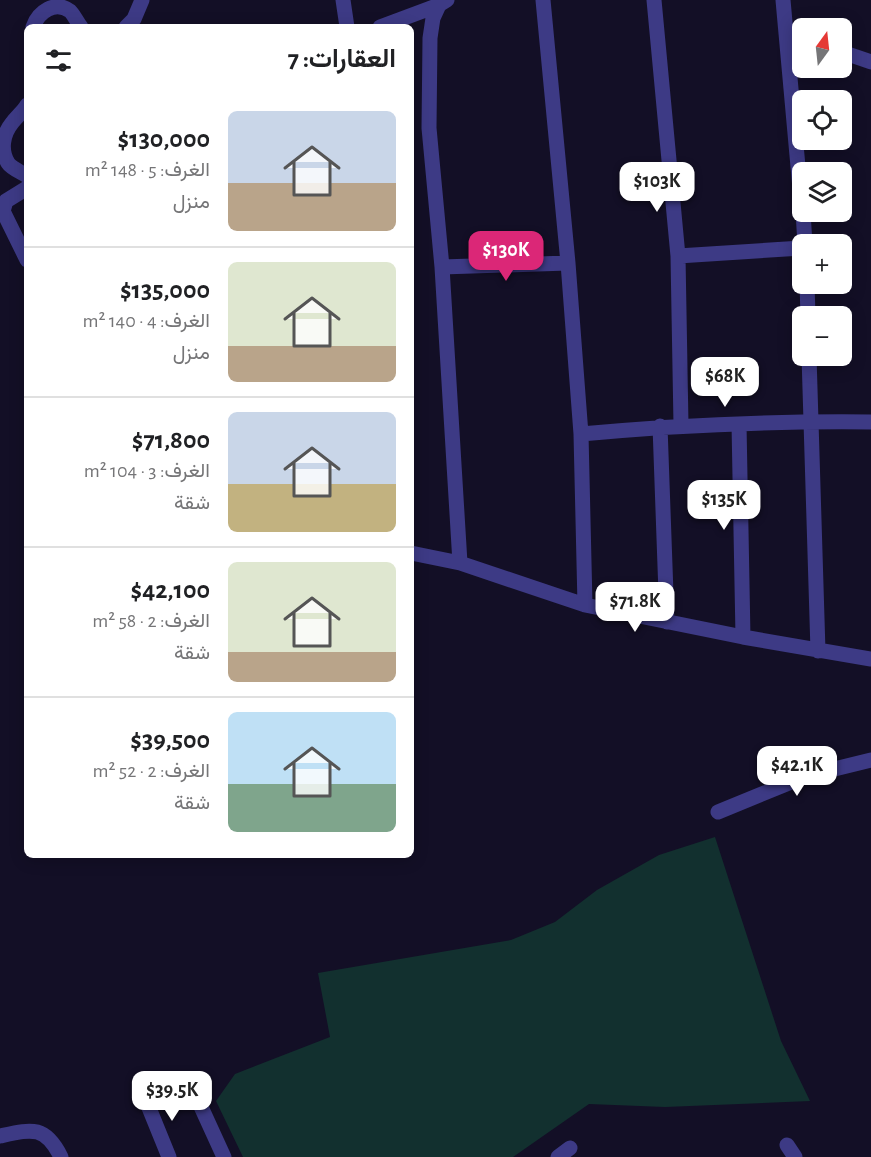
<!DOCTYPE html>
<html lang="ar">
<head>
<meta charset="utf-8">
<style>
  body { margin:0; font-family:"Alegreya Sans",Vazirmatn,sans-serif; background:#f2f2f2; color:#202124; direction:rtl; height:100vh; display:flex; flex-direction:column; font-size:22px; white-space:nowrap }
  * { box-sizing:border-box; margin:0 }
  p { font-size:20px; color:#757577 }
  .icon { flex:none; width:33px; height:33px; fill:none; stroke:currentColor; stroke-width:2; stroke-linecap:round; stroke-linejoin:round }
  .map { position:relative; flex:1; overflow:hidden; direction:ltr }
  .sheet { position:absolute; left:24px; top:24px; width:390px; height:834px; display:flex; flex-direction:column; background:#fff; border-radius:9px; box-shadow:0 3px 15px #0003; direction:rtl }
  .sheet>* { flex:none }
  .needle { width:39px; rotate:15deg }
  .controls { position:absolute; left:792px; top:18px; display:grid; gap:12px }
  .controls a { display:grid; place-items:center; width:60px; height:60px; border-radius:9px; background:#fff; box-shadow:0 3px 15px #0003; font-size:30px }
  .price { position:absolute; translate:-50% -51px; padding:0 14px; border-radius:12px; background:#fff; color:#222; font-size:20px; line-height:39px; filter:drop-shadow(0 2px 3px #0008) }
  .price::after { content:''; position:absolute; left:50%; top:36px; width:18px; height:14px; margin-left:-9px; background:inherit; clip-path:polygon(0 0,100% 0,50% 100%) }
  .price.selected { background:#db2777; color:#fff }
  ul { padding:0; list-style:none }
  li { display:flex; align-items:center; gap:18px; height:150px; padding:0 18px }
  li+li { border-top:2px solid #e0e0e0 }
  li span { display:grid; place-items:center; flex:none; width:168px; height:120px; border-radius:9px; color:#555 }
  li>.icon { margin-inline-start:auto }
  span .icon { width:72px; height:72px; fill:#fffc; stroke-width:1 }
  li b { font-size:26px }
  h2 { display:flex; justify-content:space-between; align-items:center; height:72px; padding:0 18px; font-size:26px }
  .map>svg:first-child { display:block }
</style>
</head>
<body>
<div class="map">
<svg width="871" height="1157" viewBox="0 0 871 1157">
  <rect width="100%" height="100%" fill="#130f26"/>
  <path fill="#12302f" d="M715 837 781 1041 810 1101 665 1107 589 1104 513 1157H243L216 1101 235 1074 330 1037 318 973 511 940 555 922 597 890 659 855Z"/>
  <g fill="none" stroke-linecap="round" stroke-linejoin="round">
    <path stroke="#3d3a85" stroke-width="15" d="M343 0 347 27
      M447 0 439 5 433 18 430 38 429 128 442 267 460 563
      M543 0 568 263 581 434 585 605
      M654 0 678 256 681 425
      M783 0 802 211
      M33 27C38 12 55 0 70 11 74 15 77 22 81 27
      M126 27 134 19 142 0
      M380 27 439 5
      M842 52 871 62
      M27 105C23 112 17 116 12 123 3 134 0 150 8 163 11 168 21 172 27 176
      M27 188 6 201 3 211 27 260
      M803 212 805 244
      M678 256 802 248
      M442 267 568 263
      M807 284 808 316
      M809 356 818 651
      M739 424 743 637
      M660 426 667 622
      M581 434C677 425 774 421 871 422
      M411 553 460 563 585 605 743 637 871 659
      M718 812 806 776 871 760
      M192 1087 224 1157
      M145 1098 169 1157
      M0 1136C32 1129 45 1125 61 1157
      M787 1145 795 1157
      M558 1157 570 1148"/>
  </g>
</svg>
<div class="controls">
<a><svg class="needle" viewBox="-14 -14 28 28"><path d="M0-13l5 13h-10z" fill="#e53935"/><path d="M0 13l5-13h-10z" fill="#757577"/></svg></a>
<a><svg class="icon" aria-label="locate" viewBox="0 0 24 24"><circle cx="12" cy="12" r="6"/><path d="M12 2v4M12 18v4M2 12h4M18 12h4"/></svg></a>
<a><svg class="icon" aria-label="layers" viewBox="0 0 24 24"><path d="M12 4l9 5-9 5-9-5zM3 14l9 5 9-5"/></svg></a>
<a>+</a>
<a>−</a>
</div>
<b class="price" style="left:657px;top:213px">$103K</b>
<b class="price selected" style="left:506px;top:282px">$130K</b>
<b class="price" style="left:725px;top:408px">$68K</b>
<b class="price" style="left:724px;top:531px">$135K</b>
<b class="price" style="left:635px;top:633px">$71.8K</b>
<b class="price" style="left:797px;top:797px">$42.1K</b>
<b class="price" style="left:172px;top:1122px">$39.5K</b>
<section class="sheet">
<h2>العقارات: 7<svg class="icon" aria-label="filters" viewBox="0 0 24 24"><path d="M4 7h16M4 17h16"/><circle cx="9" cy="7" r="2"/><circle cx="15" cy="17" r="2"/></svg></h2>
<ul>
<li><span style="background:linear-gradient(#c9d6e8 60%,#b9a48a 0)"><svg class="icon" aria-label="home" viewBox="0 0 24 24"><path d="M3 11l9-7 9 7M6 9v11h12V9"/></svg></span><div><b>$130,000</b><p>الغرف: 5 · 148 m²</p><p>منزل</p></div></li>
<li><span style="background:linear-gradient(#dfe7d0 70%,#b9a48a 0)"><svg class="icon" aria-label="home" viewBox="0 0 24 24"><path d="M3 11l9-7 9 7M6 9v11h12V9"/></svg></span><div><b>$135,000</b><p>الغرف: 4 · 140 m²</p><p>منزل</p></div></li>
<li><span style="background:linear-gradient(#c9d6e8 60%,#c2b280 0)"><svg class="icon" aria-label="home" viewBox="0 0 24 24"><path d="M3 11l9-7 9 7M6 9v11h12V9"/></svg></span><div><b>$71,800</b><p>الغرف: 3 · 104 m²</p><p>شقة</p></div></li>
<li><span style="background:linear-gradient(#dfe7d0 75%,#b9a48a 0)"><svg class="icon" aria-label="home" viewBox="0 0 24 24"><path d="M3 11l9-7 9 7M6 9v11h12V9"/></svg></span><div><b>$42,100</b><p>الغرف: 2 · 58 m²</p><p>شقة</p></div></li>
<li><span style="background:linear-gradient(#bfe0f5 60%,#7fa58c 0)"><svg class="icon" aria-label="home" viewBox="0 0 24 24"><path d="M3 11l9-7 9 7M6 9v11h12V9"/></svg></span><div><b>$39,500</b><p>الغرف: 2 · 52 m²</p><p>شقة</p></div></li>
</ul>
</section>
</div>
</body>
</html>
